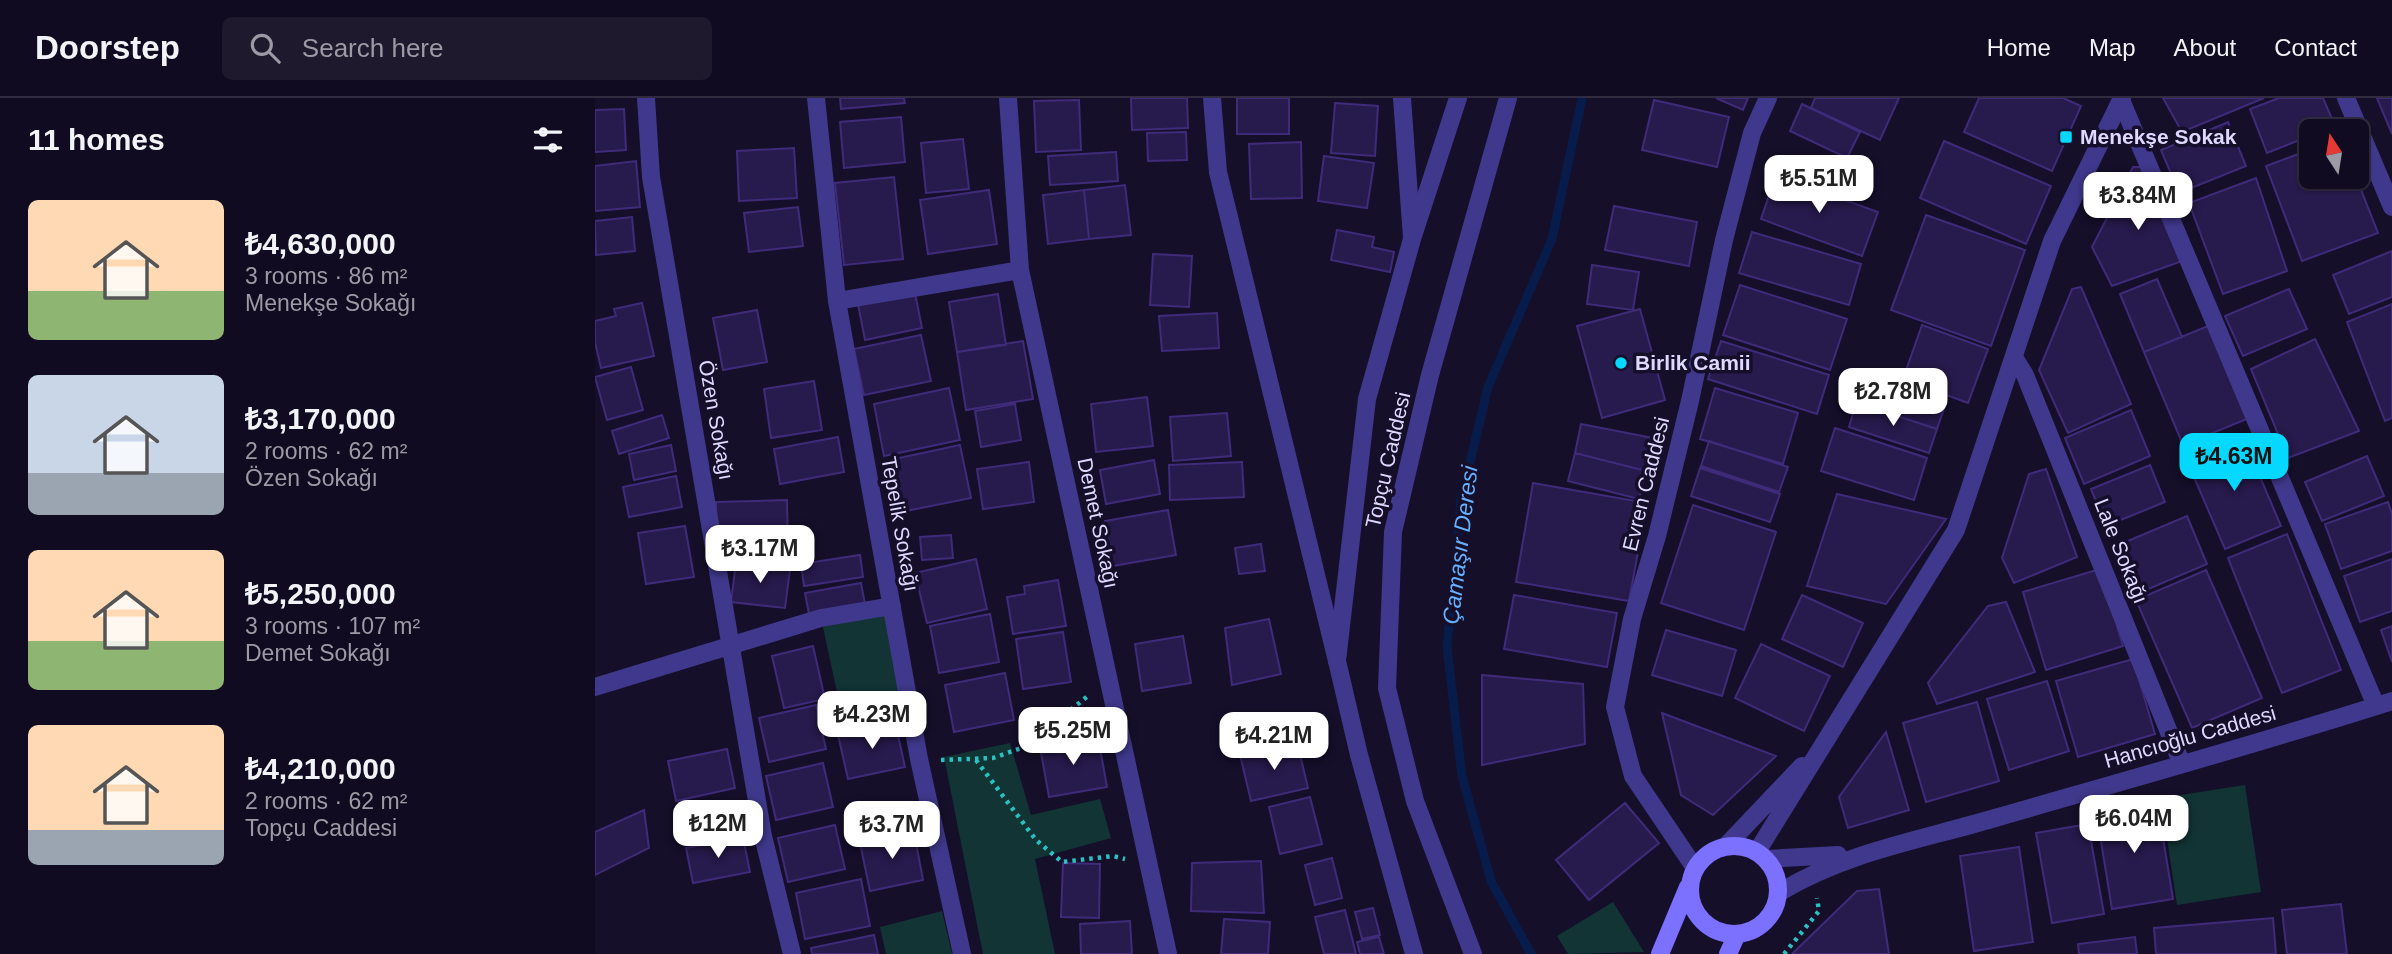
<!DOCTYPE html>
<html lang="en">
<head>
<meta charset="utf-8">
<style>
  body { margin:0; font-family:Arial,sans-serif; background:#1e192d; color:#f1f3f6; height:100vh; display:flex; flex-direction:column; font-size:26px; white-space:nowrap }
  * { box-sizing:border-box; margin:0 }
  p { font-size:23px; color:#9c9ba5 }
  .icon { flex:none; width:38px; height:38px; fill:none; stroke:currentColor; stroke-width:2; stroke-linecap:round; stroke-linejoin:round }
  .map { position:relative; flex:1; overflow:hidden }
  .drawer { display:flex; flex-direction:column; background:#100b20; width:595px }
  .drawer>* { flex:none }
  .needle { width:46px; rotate:348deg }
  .controls { position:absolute; left:1704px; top:21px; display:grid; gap:14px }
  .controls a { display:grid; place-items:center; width:70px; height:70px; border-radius:10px; background:#100b20; box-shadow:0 2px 5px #0004,0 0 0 2px #302b3e; font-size:35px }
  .price { position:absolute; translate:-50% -60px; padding:0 16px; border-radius:14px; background:#fff; color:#222; font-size:23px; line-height:46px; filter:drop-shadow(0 2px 4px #0008) }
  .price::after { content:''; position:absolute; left:50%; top:42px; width:21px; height:16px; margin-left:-10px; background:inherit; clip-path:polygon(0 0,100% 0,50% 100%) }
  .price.current { background:#05d8ff; color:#111 }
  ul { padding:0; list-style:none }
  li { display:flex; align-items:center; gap:21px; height:175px; padding:0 28px }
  li span { display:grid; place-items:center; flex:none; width:196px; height:140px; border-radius:10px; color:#555 }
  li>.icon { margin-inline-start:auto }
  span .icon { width:84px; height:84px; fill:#fffc; stroke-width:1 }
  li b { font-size:30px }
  h2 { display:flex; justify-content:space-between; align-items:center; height:84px; padding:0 28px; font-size:30px }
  header { display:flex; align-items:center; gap:42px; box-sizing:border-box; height:98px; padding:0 35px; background:#100b20; border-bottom:2px solid #302b3e }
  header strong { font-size:33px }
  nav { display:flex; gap:38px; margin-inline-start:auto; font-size:24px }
  .search { width:490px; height:63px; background:#1e192d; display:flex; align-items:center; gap:18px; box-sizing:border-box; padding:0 24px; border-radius:10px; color:#9c9ba5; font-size:26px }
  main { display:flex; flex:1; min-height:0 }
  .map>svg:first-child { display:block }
</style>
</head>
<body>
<header>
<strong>Doorstep</strong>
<div class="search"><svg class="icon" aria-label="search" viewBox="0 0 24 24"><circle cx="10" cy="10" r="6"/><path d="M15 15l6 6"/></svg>Search here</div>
<nav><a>Home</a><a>Map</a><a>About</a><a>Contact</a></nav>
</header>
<main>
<section class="drawer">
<h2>11 homes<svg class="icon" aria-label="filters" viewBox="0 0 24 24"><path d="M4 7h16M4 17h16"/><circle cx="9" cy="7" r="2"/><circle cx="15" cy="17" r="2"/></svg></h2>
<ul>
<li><span style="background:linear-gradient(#ffd9b3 65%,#8fb573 0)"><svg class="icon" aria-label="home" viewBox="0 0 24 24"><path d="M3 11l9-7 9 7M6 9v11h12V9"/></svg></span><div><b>₺4,630,000</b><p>3 rooms · 86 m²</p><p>Menekşe Sokağı</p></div></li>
<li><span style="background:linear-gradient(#c9d6e8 70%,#9aa5b1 0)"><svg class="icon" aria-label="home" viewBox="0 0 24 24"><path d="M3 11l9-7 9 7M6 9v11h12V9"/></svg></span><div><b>₺3,170,000</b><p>2 rooms · 62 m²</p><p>Özen Sokağı</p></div></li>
<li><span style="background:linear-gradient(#ffd9b3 65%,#8fb573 0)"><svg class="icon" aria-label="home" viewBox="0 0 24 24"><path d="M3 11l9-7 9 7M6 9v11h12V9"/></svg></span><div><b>₺5,250,000</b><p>3 rooms · 107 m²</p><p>Demet Sokağı</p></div></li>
<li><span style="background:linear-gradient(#ffd9b3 75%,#9aa5b1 0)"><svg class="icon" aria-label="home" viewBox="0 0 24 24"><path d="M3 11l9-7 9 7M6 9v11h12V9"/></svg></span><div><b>₺4,210,000</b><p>2 rooms · 62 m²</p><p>Topçu Caddesi</p></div></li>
</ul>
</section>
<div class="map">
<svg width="1797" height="856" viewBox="0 0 1797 856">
  <rect width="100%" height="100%" fill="#150f2a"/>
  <path fill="#123435" d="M297 508 318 627 251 636 226 520Z
    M415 645 436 717 505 701 516 740 440 761 460 856H388L349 659Z
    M1650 687 1666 794 1582 807 1566 700Z
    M1018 804 1049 854 973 856 962 838Z
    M347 813 357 856H291L285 829Z"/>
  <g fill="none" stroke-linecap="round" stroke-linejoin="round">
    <path stroke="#081c4b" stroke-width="9" d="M936 856 896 783 867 678 852 549 866 402 893 289 957 141 987 0"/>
  </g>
  <path fill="#271a4c" stroke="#3f2b7a" stroke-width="2" d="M245 0H309L310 5 246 11Z
    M536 0H592L593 30 537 32Z
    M642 0H694V36H642Z
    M1121 0H1153L1148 12Z
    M1220 0H1304L1285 42 1216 10Z
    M1384 0H1468L1486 8 1457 73 1369 34Z
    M1568 0H1669L1587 34Z
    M1684 0H1728L1740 28 1717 33V37L1672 55 1655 11Z
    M1782 0H1797V36Z
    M484 2 486 52 441 54 439 3Z
    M1059 2 1134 19 1122 69 1047 52Z
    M740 5 783 8 780 58 736 55Z
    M1207 6 1265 34 1252 60 1195 33Z
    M29 11 31 52 0 54V12Z
    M306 19 310 64 249 70 245 24Z
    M1633 24 1651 68 1584 95 1566 52Z
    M591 34 592 62 553 63 552 35Z
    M368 41 374 91 331 95 326 45Z
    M1349 43 1456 88 1431 146 1325 100Z
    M706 44 707 100 656 101 654 46Z
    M199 50 202 100 144 103 142 53Z
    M1717 51V79H1761L1783 135 1707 163 1671 68Z
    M521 54 523 83 455 87 453 58Z
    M729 58 779 65 772 110 723 103Z
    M41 63 45 109 0 113V68Z
    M1538 69H1552L1593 161 1517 188 1497 149Z
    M1181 77 1283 114 1267 158 1166 121Z
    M299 79 308 161 249 167 240 85Z
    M1661 80 1692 173 1628 196 1594 105Z
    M530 87 536 137 494 141 489 92Z
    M394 92 402 146 333 156 325 102Z
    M489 92 494 141 453 146 448 97Z
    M1019 108 1102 124 1094 168 1010 152Z
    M203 109 208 148 154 154 149 115Z
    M1331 117 1430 152 1396 248 1296 212Z
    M37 119 40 153 1 157 0 123Z
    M742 132 779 139 777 149 799 154 795 174 736 162Z
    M1157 134 1266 166 1254 207 1144 175Z
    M1797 153V199L1754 216 1738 177Z
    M558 156 597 158 594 209 555 207Z
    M997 167 1044 174 1038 212 992 206Z
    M1562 181 1587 239 1549 254 1525 196Z
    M1145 187 1252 221 1235 272 1128 237Z
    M1486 189 1536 306 1473 335 1444 272 1477 191Z
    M1694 191 1712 231 1648 258 1630 218Z
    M320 195 327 230 270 242 263 206Z
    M403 196 411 247 362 254 354 204Z
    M47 205 59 258 6 270 0 244V223L21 218 19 211Z
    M1797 206V320L1790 323 1752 224Z
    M1045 211 1070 302 1007 320 982 228Z
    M162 212 172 264 128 272 118 220Z
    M622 215 624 250 567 253 564 218Z
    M1618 226 1657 319 1588 347 1549 254Z
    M1327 227 1393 251 1373 305 1308 281Z
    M326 237 336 283 269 297 259 251Z
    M1720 241 1764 333 1693 360 1656 271Z
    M428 243 438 301 371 312 362 254Z
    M1126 243 1234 277 1222 316 1113 281Z
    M36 269 48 312 12 322 0 279Z
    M219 283 227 332 176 340 169 291Z
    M1286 284 1351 305 1342 331 1277 310Z
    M354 290 365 342 289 358 279 306Z
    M1120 290 1203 315 1188 366 1105 341Z
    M552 299 558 348 501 354 496 306Z
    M1261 305 1342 331 1334 355 1254 329Z
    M420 306 426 342 386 349 380 313Z
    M1536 312 1555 358 1489 386 1470 340Z
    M632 315 636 358 578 363 575 319Z
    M67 317 74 340 24 356 17 333Z
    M986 326 1058 340 1051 373 980 355Z
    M1240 330 1332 360 1319 402 1226 373Z
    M243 339 249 374 185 386 179 351Z
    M1648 339 1686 428 1630 451 1592 363Z
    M1114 343 1193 369 1184 394 1106 368Z
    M76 347 81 373 39 382 34 356Z
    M365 347 376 400 301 415 290 363Z
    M980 355 1051 373 1044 401 973 383Z
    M1772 358 1789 398 1727 423 1710 384Z
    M559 362 565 396 511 406 505 372Z
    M434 364 439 404 388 411 382 371Z
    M647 364 649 399 575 402 574 367Z
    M1555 367 1570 404 1511 428 1496 391Z
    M1105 370 1185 396 1175 424 1096 398Z
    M1451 371 1482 459 1419 485 1407 460 1434 376Z
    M81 378 87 409 34 419 28 389Z
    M938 385 1052 405 1034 503 921 484Z
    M1242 396 1351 421 1291 506 1212 488Z
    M192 402 193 448 122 450 121 404Z
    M1793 404 1797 416V453L1746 471 1730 426Z
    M1098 407 1181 434 1149 532 1066 505Z
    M573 412 581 457 518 468 510 423Z
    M1592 418 1612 466 1537 498 1516 450Z
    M90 428 99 479 51 486 43 435Z
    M1692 436 1746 572 1687 595 1633 460Z
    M356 437 358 460 327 462 325 439Z
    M666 446 670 473 644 476 640 450Z
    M265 457 268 479 209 488 206 466Z
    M381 461 392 511 332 525 320 475Z
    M1797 461V513L1765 524 1749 478Z
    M141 464 195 471 190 510 136 504Z
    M1505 471 1528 548 1451 572 1428 494Z
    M1611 472 1667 600 1597 630 1541 502Z
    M463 482 471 528 418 536 412 499 430 496 429 488Z
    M266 485 270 506 214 516 210 495Z
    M919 497 1022 515 1012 569 909 551Z
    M1207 497 1268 525 1248 569 1187 541Z
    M1411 504 1440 574 1342 606 1333 585 1393 508Z
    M395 516 404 564 344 575 335 528Z
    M674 521 686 576 637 587 630 530Z
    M1797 528V564L1786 532Z
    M1071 532 1141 552 1127 598 1057 577Z
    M468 534 476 584 428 591 421 541Z
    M588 538 596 585 547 593 540 546Z
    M1166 546 1235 578 1209 633 1140 600Z
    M218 548 230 601 189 610 177 558Z
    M1538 561 1560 636 1483 659 1461 583Z
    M410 575 419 622 359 634 350 587Z
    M887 577 988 586 990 646 887 667Z
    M1452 583 1474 653 1414 672 1392 601Z
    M1382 604 1404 683 1331 704 1308 625Z
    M221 607 231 651 174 664 164 620Z
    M1067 615 1181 658 1118 717 1086 697Z
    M300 624 310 669 253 681 243 637Z
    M1291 634 1314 712 1253 730 1244 699Z
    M503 639 512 689 454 699 445 649Z
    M702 644 713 690 656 703 645 657Z
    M132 651 140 690 81 703 73 663Z
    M228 665 238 709 181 722 171 678Z
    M715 699 727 746 685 756 674 709Z
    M1562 703 1578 801 1517 811 1501 713Z
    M1030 705 1064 745 994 802 961 762Z
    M49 712 54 750 0 777V734Z
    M1493 726 1509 816 1457 825 1441 735Z
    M240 727 250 771 193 784 183 740Z
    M319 734 328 782 275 793 265 745Z
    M148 739 155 774 98 785 91 750Z
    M1424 749 1438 844 1379 853 1365 758Z
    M737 760 747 800 720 807 710 767Z
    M666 763 669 815 596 813 597 765Z
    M468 765 505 766 504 820 466 819Z
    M266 781 275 828 210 841 201 795Z
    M1284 791 1294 856H1197L1262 793Z
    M1746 806 1752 856H1692L1687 812Z
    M778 810 785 837 767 841 760 814Z
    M750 812 761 856H729L720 819Z
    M1678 820 1681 856H1561L1559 830Z
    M629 821 675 824 673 856H626Z
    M535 823 537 856H486L485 826Z
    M279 837 283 856H217L216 850Z
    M784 839 789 856H765L762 844Z
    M1540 839 1542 856H1484L1483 846Z"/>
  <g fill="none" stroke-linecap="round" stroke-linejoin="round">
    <path stroke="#2ac2c1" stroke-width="4.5" stroke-dasharray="3.5 5" stroke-linecap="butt" d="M346 662 398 660 429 649 493 598
      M381 662 441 742 467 764 518 758 530 761
      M1189 856 1224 813 1222 800"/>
    <path stroke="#40388c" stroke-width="18" d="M51 0 56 79 168 738 197 856
      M221 0 242 203 324 661 367 856
      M413 0 425 172 573 856
      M617 0 623 74 742 563
      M807 0 817 140
      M1751 0 1797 109
      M1526 2 1781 608
      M242 203 425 172
      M1420 261 1430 277 1586 664
      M0 589 226 520 297 508
      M1100 770 1038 678 1020 609 1037 521 1062 438 1095 303 1129 142 1157 35 1173 0"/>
    <path stroke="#40388c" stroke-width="18" d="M1131 748 1207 668
      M1163 752 1361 432 1457 143 1527 0
      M1171 761 1243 757
      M1185 794C1251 754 1326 742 1400 720 1532 682 1666 645 1797 603
      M819 856 764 657 742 563 772 301 817 141 863 0
      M878 856 820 703 792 590 798 434 835 277 913 0"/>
    <path stroke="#7b70ff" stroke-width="18" d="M1095 792a44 44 0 1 1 88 0a44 44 0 1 1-88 0Z
      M1065 856 1093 789
      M1133 856 1142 836"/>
  </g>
  <g fill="#05d8ff" stroke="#150f2a" stroke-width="2.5">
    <rect x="1464" y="32" width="14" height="14" rx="3.5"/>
    <circle cx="1026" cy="265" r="7"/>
  </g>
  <g text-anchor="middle" stroke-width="7" stroke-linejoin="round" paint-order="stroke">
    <g font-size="21" font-weight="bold" fill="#dfd9ff" stroke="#150f2a" text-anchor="start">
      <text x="1485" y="46">Menekşe Sokak</text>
      <text x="1040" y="272">Birlik Camii</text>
    </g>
    <g font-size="21" fill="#dfd9ff" stroke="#150f2a">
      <text transform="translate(121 322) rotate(80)" y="7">Özen Sokağı</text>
      <text transform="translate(793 362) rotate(-77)" y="7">Topçu Caddesi</text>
      <text transform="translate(1051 386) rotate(-76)" y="7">Evren Caddesi</text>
      <text transform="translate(503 425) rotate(78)" y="7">Demet Sokağı</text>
      <text transform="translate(305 426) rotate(80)" y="7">Tepelik Sokağı</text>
      <text transform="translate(1526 453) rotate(68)" y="7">Lale Sokağı</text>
      <text transform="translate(1595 639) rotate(-16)" y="7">Hancıoğlu Caddesi</text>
    </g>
    <g font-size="23" font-style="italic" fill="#67b0ff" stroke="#150f2a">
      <text transform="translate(865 447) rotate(-83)" y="8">Çamaşır Deresi</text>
    </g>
  </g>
</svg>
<div class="controls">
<a><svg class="needle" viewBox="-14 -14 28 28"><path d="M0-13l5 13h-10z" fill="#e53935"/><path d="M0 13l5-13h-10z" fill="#9c9ba5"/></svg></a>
</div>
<b class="price" style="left:1224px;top:117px">₺5.51M</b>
<b class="price" style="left:1543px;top:134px">₺3.84M</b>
<b class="price" style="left:1298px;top:330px">₺2.78M</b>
<b class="price current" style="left:1639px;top:395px">₺4.63M</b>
<b class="price" style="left:165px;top:487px">₺3.17M</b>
<b class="price" style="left:277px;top:653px">₺4.23M</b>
<b class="price" style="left:478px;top:669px">₺5.25M</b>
<b class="price" style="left:679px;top:674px">₺4.21M</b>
<b class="price" style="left:1539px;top:757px">₺6.04M</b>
<b class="price" style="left:123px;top:762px">₺12M</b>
<b class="price" style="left:297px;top:763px">₺3.7M</b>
</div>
</main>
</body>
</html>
